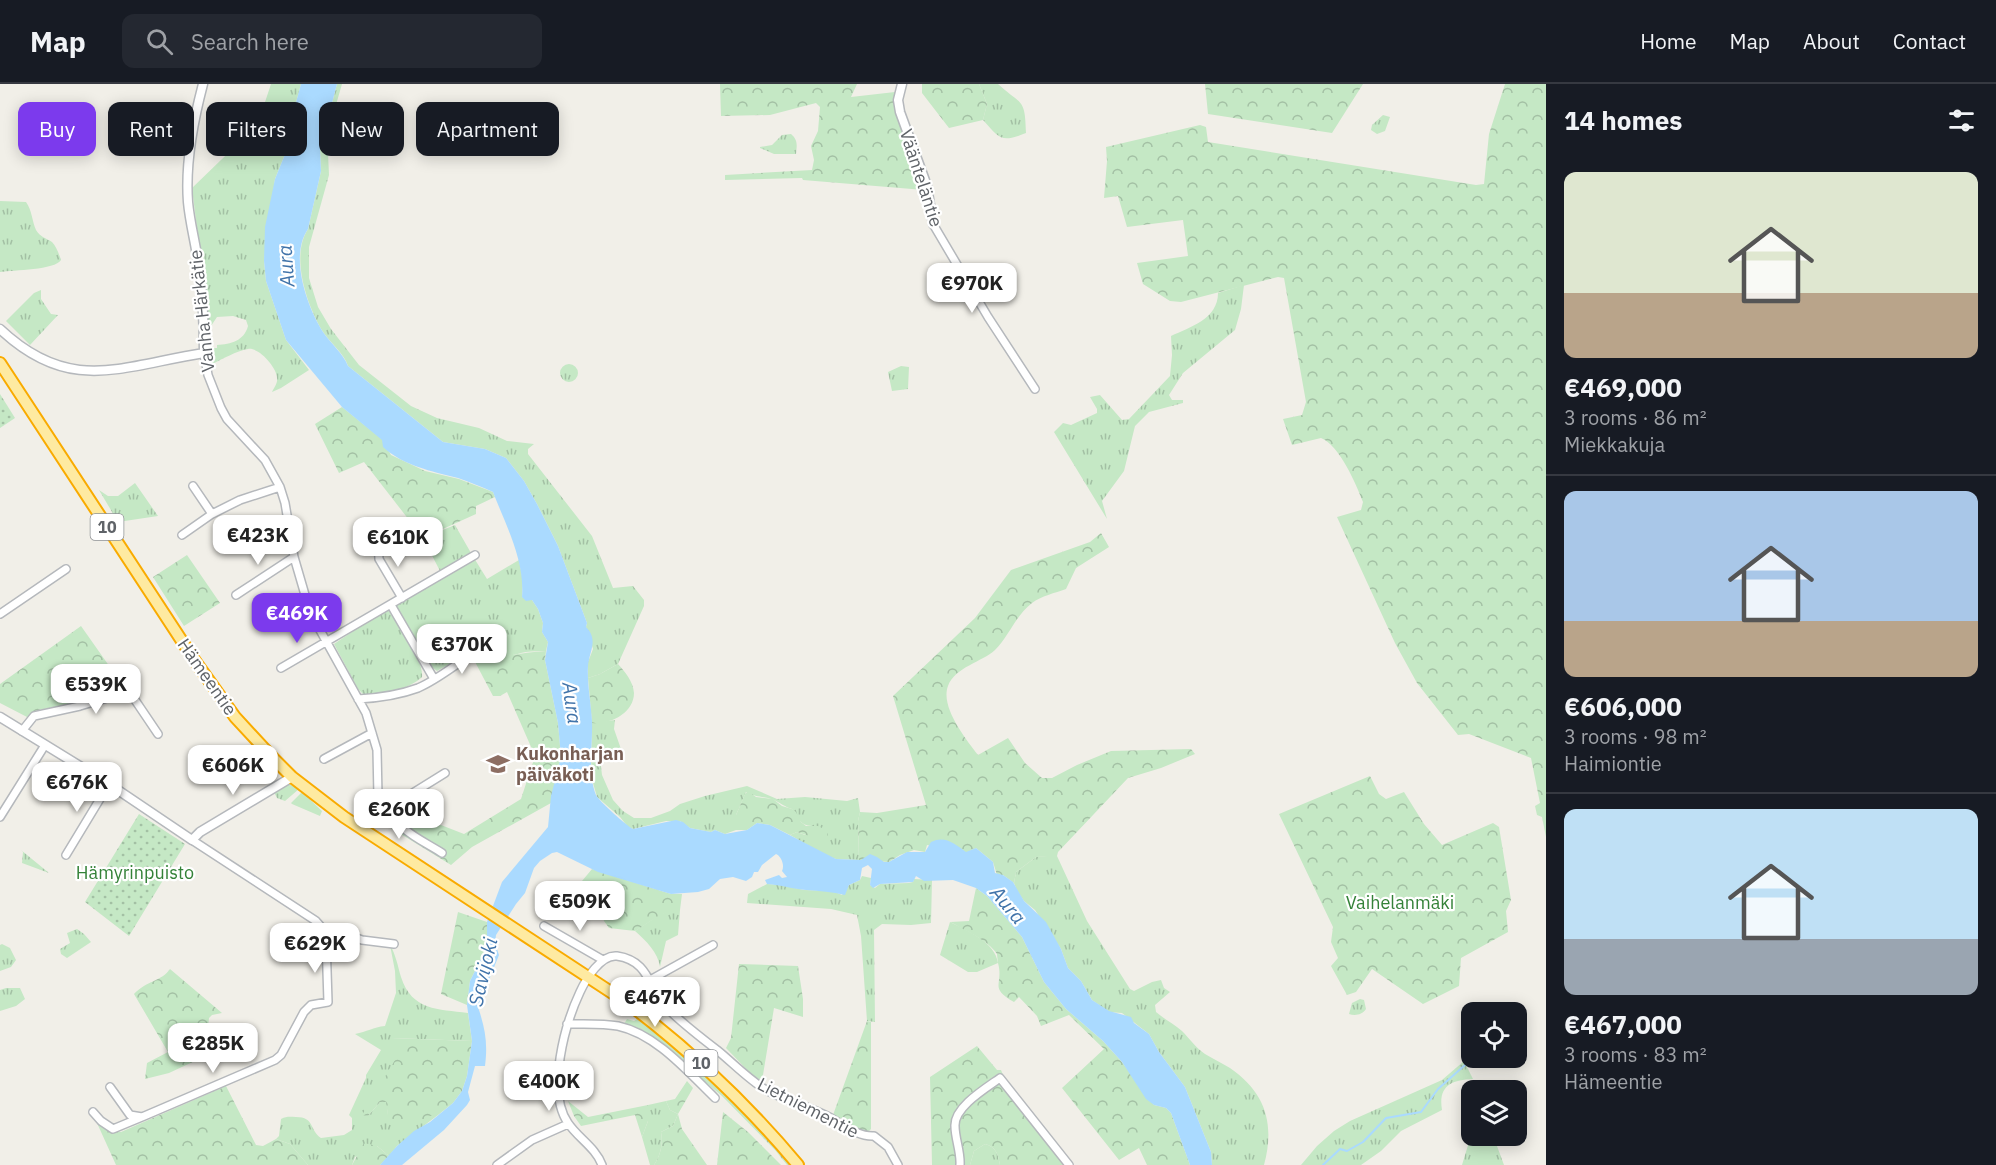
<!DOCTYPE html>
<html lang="en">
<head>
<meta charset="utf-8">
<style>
  body { margin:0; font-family:"IBM Plex Sans",sans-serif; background:#242831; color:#f1f3f6; height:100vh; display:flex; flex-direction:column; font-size:22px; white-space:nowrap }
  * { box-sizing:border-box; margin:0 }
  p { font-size:20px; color:#9ea1a6 }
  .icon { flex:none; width:33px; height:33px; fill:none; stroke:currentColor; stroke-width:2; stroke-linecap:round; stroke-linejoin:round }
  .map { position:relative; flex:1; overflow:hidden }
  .drawer { display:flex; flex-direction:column; background:#171b24; width:450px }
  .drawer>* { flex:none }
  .hud { position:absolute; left:18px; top:18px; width:570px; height:54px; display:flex; gap:12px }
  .controls { position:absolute; left:1461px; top:918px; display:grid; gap:12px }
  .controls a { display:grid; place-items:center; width:66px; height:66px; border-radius:12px; background:#171b24; box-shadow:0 3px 15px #0003; font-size:30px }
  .price { position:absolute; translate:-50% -51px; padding:0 14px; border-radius:12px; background:#fff; color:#222; font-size:20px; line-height:39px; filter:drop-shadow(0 2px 3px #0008) }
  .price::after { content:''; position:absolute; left:50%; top:36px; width:18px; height:14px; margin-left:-9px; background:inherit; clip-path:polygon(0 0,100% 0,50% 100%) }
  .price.on { background:#7c3aed; color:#fff }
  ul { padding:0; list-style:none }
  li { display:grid; align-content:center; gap:12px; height:318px; padding:0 18px }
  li+li { border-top:2px solid #363941 }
  li span { display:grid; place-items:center; height:186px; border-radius:12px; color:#555 }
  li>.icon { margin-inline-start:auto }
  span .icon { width:108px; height:108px; fill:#fffc; stroke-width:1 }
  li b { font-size:26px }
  h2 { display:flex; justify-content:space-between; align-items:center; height:72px; padding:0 18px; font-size:26px }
  .tag { padding:0 21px; border-radius:12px; background:#171b24; box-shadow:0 3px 15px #0003; font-size:21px; line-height:54px }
  .tag.on { background:#7c3aed; color:#fff }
  header { display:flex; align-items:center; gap:36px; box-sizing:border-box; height:84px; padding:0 30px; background:#171b24; border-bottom:2px solid #363941 }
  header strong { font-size:28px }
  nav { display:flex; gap:33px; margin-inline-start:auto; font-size:21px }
  .search { width:420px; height:54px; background:#242831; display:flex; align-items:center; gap:15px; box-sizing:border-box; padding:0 21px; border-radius:12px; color:#9ea1a6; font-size:22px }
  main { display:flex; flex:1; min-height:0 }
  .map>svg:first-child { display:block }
</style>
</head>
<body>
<header>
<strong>Map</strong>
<div class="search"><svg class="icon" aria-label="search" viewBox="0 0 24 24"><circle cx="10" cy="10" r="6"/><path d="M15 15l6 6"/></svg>Search here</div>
<nav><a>Home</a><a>Map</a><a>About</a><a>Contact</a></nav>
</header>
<main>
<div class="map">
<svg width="1546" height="1081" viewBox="0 0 1546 1081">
  <defs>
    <pattern id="grass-tufts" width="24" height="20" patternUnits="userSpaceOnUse" patternTransform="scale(1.5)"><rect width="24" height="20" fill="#c5e8c5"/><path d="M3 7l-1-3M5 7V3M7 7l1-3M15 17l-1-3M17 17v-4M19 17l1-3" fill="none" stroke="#a3c0a4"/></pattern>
    <pattern id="forest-crowns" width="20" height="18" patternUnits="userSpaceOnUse" patternTransform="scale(1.5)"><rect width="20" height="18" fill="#c5e8c5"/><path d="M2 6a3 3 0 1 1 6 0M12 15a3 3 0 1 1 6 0" fill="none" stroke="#a3c0a4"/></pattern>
    <pattern id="park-dots" width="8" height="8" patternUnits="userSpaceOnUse" patternTransform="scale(1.5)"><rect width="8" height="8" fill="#c5e8c5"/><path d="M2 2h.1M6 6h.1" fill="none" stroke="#a3c0a4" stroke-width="1.8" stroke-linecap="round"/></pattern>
  </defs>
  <rect width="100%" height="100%" fill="#f1efe8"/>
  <path fill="url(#grass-tufts)" d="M271 0H301L291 37 290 58 275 95 264 177 266 197 286 256 309 286 281 304 272 308C274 304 278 299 277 294 277 284 259 263 248 265 236 267 223 275 212 280L210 267 212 264H217V261C231 260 244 257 248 242L246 236 233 232 217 233 211 242H209L192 104 251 47 261 30Z
    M337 0H342L331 38 328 69 329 91 309 163V194L318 223 331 245 359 281 411 322 437 334 479 344 507 357 534 360 528 365V370L592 452 613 504 633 502 644 516V522L618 580 600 590 588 594V578L593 565 586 543 587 539 558 462 537 420 524 397 506 374 485 365 443 358 348 282C344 269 331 260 323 248 307 222 290 172 308 145L321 87 320 65Z
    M979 0H998C1022 22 1025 13 1026 49 1001 59 1000 55 983 36L987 20Z
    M1383 31 1390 33 1385 47 1377 50 1371 46 1372 41Z
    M791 50C798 56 797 61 796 70H774L760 64V63L772 61 782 51Z
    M0 117 26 118C32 126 32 137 36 146 40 153 46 154 52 158 56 162 59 170 61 176 55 186 14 186 0 188Z
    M1244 201 1241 225 1235 246 1183 289 1169 311 1172 316H1183V319L1149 328 1135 342 1124 387 1102 417 1107 435 1054 348 1063 339 1071 341 1097 329V325L1090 313 1100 311 1122 336 1129 335 1170 292 1172 271 1171 252C1190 243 1218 235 1218 209Z
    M41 206V215L51 230 58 231 30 261 6 237 34 209Z
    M560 289a9 9 0 1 1 18 0a9 9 0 1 1-18 0Z
    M901 282 909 283 908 305 892 307 888 288Z
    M135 399 158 432 118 438 99 406 108 412H118Z
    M455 441 471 469 440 487 423 454Z
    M474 474 487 495 519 476 523 497 522 513 532 516 538 525 543 539 542 548 548 558 546 567C540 567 533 567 526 568 510 571 483 582 469 569L437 587 433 584 395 521Z
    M383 527H389C399 544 424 575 422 593 408 606 381 611 363 610L358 605 334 560Z
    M615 636 614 645 622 668 600 674 602 691 613 716 623 727 634 734H651L670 727 680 720 705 712 747 702 777 715 805 713 847 717 858 714 860 728 858 737 859 776 836 775 825 771 790 751 797 748 805 751 818 742C801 743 801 738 792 725 785 723 781 719 774 716 765 712 757 714 746 708L736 731V746L725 750 715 746 711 748 690 744 680 737H666L633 745 628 743 620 733 597 713 591 692 592 639Z
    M289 700 299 705 285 717 277 714 274 708Z
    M302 708 322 727 320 732 292 720 291 719Z
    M21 766 49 789 22 779 23 768Z
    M1047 772H1057L1087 837 1130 905 1134 907 1152 898 1161 896 1164 904 1170 908 1155 921 1156 928C1164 935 1174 940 1182 947 1190 955 1196 964 1205 970 1213 975 1222 979 1230 984 1266 1009 1275 1040 1264 1081H1212L1211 1068 1185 1003 1159 968 1149 950 1122 929 1109 928 1092 916 1081 897 1068 884 1061 865 1035 826 1024 817 1017 807 1014 799 1016 788 1036 773Z
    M862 792 871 794 870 801 875 804 880 800 909 799 913 798 914 795 932 796 931 839 911 841 882 840 874 846 875 938 867 937 861 852 857 831 831 825 747 819 748 810 767 800 782 801 804 806 833 807 842 811 849 801 860 796Z
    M671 826H680L678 851 666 857 660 883C658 868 646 857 635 847L659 831Z
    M950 838C968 847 995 858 998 879L977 888H968L940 871Z
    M77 845 84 850 91 858 67 874 61 870 60 865 70 859 67 849Z
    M2 860 10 864 16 876 11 883 0 887V861Z
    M390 861C396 871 398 883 401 893 412 927 438 925 468 929L472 957 392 954 396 975 368 1032 380 1018H387L388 1031H438L397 1062 389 1072 377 1062 355 1073 352 1081H308L290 1060 276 1055 279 1052 281 1035C287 1032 290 1033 296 1033 315 1033 309 1046 321 1054L344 1051 352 1046V1034L349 1031 366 994V991L381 966 355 950C367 948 373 943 385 942L396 909 395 887Z
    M6 904H20L25 915 16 922 0 927V906Z
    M1360 915 1364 916 1366 925C1362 931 1355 932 1349 930L1352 919Z
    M627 935 634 937 637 935C694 976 746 1028 791 1081H787L775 1066 722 1012 652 953 624 940Z
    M1464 977 1473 995C1451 996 1438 1002 1442 1026L1401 1047 1381 1067 1361 1081H1301L1317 1062 1334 1047 1350 1037 1442 996Z
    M666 1017 670 1026 678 1030 673 1042 661 1048C663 1060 661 1070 654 1081H650L642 1053 648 1037V1021Z
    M1494 1054 1504 1081H1462L1469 1058Z
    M985 1060C996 1063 998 1070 1000 1081H970L974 1067Z"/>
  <path fill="url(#forest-crowns)" d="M720 0H857L851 13 895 8 898 33 924 106 803 96 802 94 725 96V91L812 86 814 76 811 62 818 47 820 23 816 19 770 31 721 32Z
    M922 0H979L987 20 983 36 949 44 922 9Z
    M1205 0H1363L1332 49 1208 30Z
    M1505 0H1546V753L1542 733 1537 731 1535 722 1540 719 1531 674 1469 650 1458 651 1417 599 1395 559 1337 433 1361 426 1363 418C1356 400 1340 362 1321 354L1292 361 1283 335 1302 331 1306 318 1284 194 1278 193 1181 218 1170 217 1143 200 1137 179 1188 172 1183 136 1127 143 1118 112 1104 114 1107 77 1106 63 1200 41 1206 43 1208 58 1476 101 1484 100 1489 50Z
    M342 323 383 356 391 371 425 387 459 395 493 408 495 413 476 422V430L423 454 364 378 339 389 315 340Z
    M1101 449 1109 463 1076 484 1066 505C1055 509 1041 512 1032 519 1016 531 1009 552 995 566 982 578 955 583 948 602 940 623 966 655 978 671L1008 654 1025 679 1042 694H1052L1077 681 1111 667 1191 665 1195 670 1161 684 1128 694 1058 768 1057 772 1036 773 1016 788 1014 799 1003 791H997L993 778 976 764 966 769 927 761 925 768 914 766 900 771 889 778 859 776 858 737 860 728 877 729 926 721 893 612 975 534 1011 486 1090 458Z
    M187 471 220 519 184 542 153 493Z
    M81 542 124 603 61 622 38 626 27 633 0 619V600Z
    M546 567 545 576 558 639 561 673 551 719 472 763 451 781 378 736V723L386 727 403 722 415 744 441 741 464 750 521 715 535 672 507 608 500 612H493L473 574C499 575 522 568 546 567Z
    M618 580C625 588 633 597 634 609 634 629 610 641 592 639L588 594 600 590Z
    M1370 692 1379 710 1386 715 1404 708 1424 740 1442 761 1493 739 1499 743 1511 816 1506 827 1508 848 1461 874 1459 902 1423 920 1372 885 1356 908 1347 911 1331 882 1338 874 1331 858 1333 843 1279 730Z
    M748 707 756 713 773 715 782 722 792 725 796 728 801 738 806 742H818L828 747V754L825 756H821L797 748 790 751 770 741 757 739 747 746H736V731L745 710Z
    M592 785 671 810H682L680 826C662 826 650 839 635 847L609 844 604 837 600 824 588 814 571 816 565 821H562Z
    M976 804 987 812 1022 853 1044 898 1066 925 1103 957 1122 978 1154 1021 1166 1024 1171 1029 1190 1081H1147L1139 1064 1119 1076 1062 1004 1104 965 1069 931 1041 942 1037 932 1019 913 1014 918C988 903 1004 901 998 879 998 878 997 871 997 870 989 857 963 845 950 838L969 837Z
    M458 828 487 838V863L470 897 467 921 441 910Z
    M739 880 798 882 803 915V933L774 924 762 997 751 990 726 964 731 954Z
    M170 885 222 929 212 931 209 934 206 962 210 970 169 989 145 995 147 979 168 968 134 910C146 897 162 897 170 885Z
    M867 937 871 938V1045L867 1049 863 1048 833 1031Z
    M392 954 472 957 467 992 462 1007 453 1019 438 1031 429 1032 412 1042 395 1037 388 1031 386 1018H380L368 1032 362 1031 395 976 388 970Z
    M977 962 997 986H1001L1012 1014 1065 1081H1000C998 1070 996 1063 985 1060L974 1067 970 1081H932L930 993Z
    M687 997 693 1004 678 1030 682 1045 707 1081H654C661 1070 663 1060 661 1048L673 1042 678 1030 670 1026 666 1017 675 1015Z
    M226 1002 256 1061 263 1062 276 1055 290 1060 308 1081H116L97 1039 106 1046 121 1048Z
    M568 1017 588 1033 648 1021V1037L642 1053 635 1031 581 1042 574 1032Z
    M723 1028 748 1048 781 1081H717Z
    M364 1059 377 1062 389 1072 380 1081H352Z"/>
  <path fill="url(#park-dots)" d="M0 310 15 334 0 344Z
    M139 730 185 760 129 852 85 818Z"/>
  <path fill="#aadaff" d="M301 0H337L320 65 321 87 308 145C289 172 307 223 323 248 331 260 343 269 348 282L443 358 485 365 506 374 524 397 537 420 558 462 587 539 586 543C599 556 589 568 588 582 587 600 591 619 592 637 593 661 587 688 596 711 598 716 628 743 633 745L676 736 683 738 690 744 711 748 715 746 725 750 747 746 757 739 770 741 836 775 861 776 870 770 877 773 884 778H889L907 768H925L931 758C945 751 955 760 966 768L976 764 993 778 995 789 1003 791 1013 798 1024 817 1046 838 1061 865 1068 884 1081 897 1092 916 1109 927 1131 933 1134 939 1149 950 1159 968 1185 1003 1211 1068 1212 1081H1190L1171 1029 1166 1024 1154 1021 1146 1015 1122 978 1103 957 1066 925 1044 898 1022 853 987 812 976 804 953 796 924 797 916 792 913 798 880 800 873 804 870 801 872 785 868 781 862 784 860 796 849 801 845 811C832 808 820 807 806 806 793 805 781 801 767 800L765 796 779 791 782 794 787 793 782 787C785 781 781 772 776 770L762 781 758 788H754L752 793 746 797 733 793 720 795 709 805 698 808 671 810 598 788 557 768 552 769 540 777 534 784 525 809 516 820 496 851 495 859 499 871 478 923C485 944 488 959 485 982H475L468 1008 470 1016 467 1021 444 1046 402 1081H380L397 1062 414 1047 430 1038 453 1019 462 1007 467 992 472 957 467 921 470 897 487 863V838L502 798 548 743 551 712 561 673 558 639 545 576 548 558 542 548 543 539 538 525 532 516 526 517 522 513C525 476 506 442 493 408 482 403 470 398 458 394 431 387 404 382 383 363L382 356 342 323 286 256 266 197 264 177 265 143 275 95 290 58 291 37Z"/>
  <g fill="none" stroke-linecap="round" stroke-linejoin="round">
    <path stroke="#aadaff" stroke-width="2" d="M1323 1081 1340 1065 1347 1067 1363 1058 1386 1034 1421 1028 1438 1005 1465 981"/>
    <g stroke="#b5b8bc" stroke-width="10">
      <path id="minor" d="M933 140 988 233 1035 305
        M204 269 208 291 221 324 227 335 265 376 280 403 285 419 294 473 310 528 366 629 377 666 378 712 384 718 400 717 445 689
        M193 402 212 430
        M182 451 212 430 240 416 280 403
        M378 457 379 475 402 514
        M236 511 294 473
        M391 521 434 595
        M0 530 66 485
        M281 584 475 471
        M358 615C378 614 399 611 418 604 439 595 457 579 477 567
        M22 647 34 632 80 622 124 609 133 613 158 650
        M324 675 372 649
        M388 719C393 745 422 756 442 769
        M0 733 45 661
        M192 756 316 837 323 845H332L362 856 394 860
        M66 771 109 700
        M544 842 603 876
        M650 896 713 861
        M567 940C584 940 602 939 618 942 656 950 688 988 715 1014
        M110 1003 130 1031 142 1033 275 976 281 971 304 928 311 921 328 918 326 856 323 845
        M93 1028 101 1037 113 1045 142 1033
        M497 1081 532 1056 568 1040
        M602 1081C596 1064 578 1054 568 1039 546 1007 565 940 580 908 586 895 601 870 617 872 651 877 648 906 668 925 683 940 700 953 717 966 733 979 748 995 766 1006 785 1016 806 1022 825 1031 840 1038 856 1053 874 1052L888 1063 898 1081
        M960 1081C961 1068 955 1055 955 1042 954 1023 986 1004 1000 994L1069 1081"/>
    </g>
    <g stroke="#b5b8bc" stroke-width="11">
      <path id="tertiary" d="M902 0 898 16 900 28 927 102 933 140
        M0 245C70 311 121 282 204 269 204 241 203 214 199 186 197 164 190 141 188 118 185 79 193 38 203 0
        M0 633 109 700 192 756 200 748 292 693"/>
    </g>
    <g stroke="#f9ab00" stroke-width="14">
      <path id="trunk" d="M0 279 195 577 235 633 271 672 292 693 344 733 626 918C690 966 747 1020 798 1081"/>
    </g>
    <use href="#minor" stroke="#fff" stroke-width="7"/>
    <use href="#tertiary" stroke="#fff" stroke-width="8"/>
    <use href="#trunk" stroke="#feeaa1" stroke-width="10"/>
  </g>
  <defs>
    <g id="school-bare" transform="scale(1.8)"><path d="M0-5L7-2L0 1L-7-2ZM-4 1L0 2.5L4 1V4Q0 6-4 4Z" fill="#8d6e63" stroke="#fff" stroke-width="2.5" paint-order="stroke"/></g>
  </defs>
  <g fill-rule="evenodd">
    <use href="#school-bare" x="498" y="680"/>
  </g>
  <g text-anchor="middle" stroke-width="4.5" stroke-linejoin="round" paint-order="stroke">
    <g fill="#fff" stroke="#8f9295" stroke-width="1.5">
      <rect x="90.5" y="430" width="33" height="26" rx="4.5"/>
      <rect x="684.5" y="966" width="33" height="26" rx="4.5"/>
    </g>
    <g font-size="16" font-weight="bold" fill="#5f6368">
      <text x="107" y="449">10</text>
      <text x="701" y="985">10</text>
    </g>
    <g font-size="18" fill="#5f6368" stroke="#fff">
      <text transform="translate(921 94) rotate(72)" y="6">Väänteläntie</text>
      <text transform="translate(202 227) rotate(-96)" y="6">Vanha Härkätie</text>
      <text transform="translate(207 593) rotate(55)" y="6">Hämeentie</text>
      <text transform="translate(808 1024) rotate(27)" y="6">Lietniementie</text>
    </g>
    <g font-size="18" font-weight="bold" fill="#785e54" stroke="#fff" text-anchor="start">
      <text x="516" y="676">Kukonharjan<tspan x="516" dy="21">päiväkoti</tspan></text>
    </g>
    <g font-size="18" fill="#348238" stroke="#fff">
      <text x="135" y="795">Hämyrinpuisto</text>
      <text x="1400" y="825">Vaihelanmäki</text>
    </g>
    <g font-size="20" font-style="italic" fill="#4174aa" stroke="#fff">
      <text transform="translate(286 182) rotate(-94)" y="7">Aura</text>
      <text transform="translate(572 619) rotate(82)" y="7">Aura</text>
      <text transform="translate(1008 821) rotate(50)" y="7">Aura</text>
      <text transform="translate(483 888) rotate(-77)" y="7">Savijoki</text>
    </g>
  </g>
</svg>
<div class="controls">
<a><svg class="icon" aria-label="locate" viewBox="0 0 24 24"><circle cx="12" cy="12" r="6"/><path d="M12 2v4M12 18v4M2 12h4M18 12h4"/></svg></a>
<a><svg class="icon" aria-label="layers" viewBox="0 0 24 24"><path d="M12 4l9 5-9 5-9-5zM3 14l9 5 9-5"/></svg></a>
</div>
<b class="price" style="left:972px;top:230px">€970K</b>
<b class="price" style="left:258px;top:482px">€423K</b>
<b class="price" style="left:398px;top:484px">€610K</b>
<b class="price on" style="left:297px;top:560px">€469K</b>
<b class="price" style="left:462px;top:591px">€370K</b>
<b class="price" style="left:96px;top:631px">€539K</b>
<b class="price" style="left:233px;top:712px">€606K</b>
<b class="price" style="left:77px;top:729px">€676K</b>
<b class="price" style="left:399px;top:756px">€260K</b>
<b class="price" style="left:580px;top:848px">€509K</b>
<b class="price" style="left:315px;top:890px">€629K</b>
<b class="price" style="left:655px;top:944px">€467K</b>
<b class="price" style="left:213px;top:990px">€285K</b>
<b class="price" style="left:549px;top:1028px">€400K</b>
<div class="hud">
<a class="tag on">Buy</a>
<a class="tag">Rent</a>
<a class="tag">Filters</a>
<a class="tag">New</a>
<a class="tag">Apartment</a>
</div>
</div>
<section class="drawer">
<h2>14 homes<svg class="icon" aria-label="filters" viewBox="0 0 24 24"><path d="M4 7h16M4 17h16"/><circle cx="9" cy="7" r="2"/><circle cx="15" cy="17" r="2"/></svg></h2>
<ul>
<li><span style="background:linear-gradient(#dfe7d0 65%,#b9a48a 0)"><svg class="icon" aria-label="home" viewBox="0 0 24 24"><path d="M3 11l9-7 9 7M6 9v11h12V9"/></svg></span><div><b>€469,000</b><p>3 rooms · 86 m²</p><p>Miekkakuja</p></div></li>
<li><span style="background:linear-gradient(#a9c7e8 70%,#b9a48a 0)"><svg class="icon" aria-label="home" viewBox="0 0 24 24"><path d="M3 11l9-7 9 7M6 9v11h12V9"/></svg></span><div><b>€606,000</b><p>3 rooms · 98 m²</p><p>Haimiontie</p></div></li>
<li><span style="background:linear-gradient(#bfe0f5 70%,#9aa5b1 0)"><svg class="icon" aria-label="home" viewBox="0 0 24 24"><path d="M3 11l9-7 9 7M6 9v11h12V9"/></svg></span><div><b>€467,000</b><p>3 rooms · 83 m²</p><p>Hämeentie</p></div></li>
</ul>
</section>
</main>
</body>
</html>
